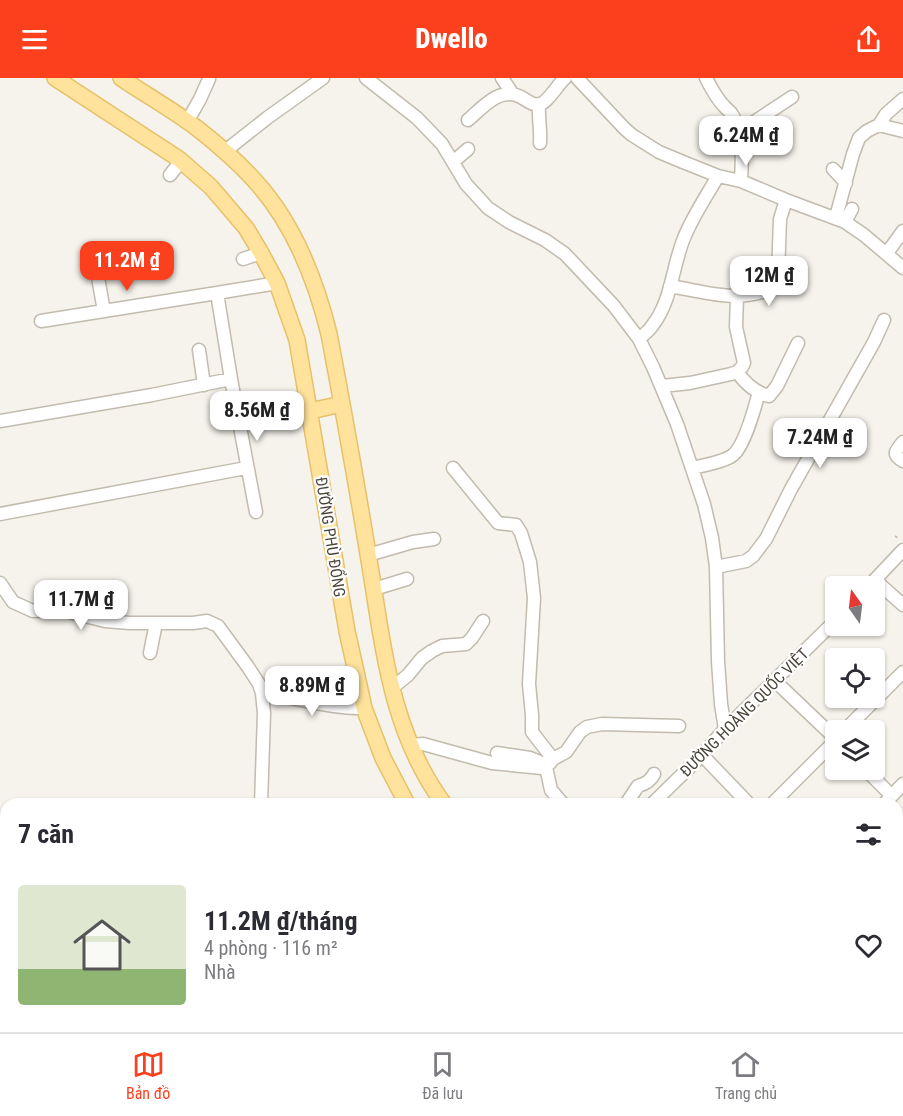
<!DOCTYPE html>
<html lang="vi">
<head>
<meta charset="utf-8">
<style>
  body { margin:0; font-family:"Roboto Condensed",sans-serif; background:#f2f2f3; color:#2b2b33; height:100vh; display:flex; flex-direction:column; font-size:22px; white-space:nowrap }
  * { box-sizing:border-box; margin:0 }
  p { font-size:20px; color:#7c7c81 }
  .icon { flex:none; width:33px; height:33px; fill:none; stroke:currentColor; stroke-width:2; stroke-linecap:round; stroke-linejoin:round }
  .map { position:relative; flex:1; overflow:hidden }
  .panel { position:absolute; left:0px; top:720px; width:903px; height:234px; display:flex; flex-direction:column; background:#fff; border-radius:18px 18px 0 0; box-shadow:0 2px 4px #0004 }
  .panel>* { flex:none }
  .needle { width:39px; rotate:346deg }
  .fabs { position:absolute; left:825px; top:498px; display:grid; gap:12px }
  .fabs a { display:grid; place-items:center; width:60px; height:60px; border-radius:6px; background:#fff; box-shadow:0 2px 4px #0004; font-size:30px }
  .price { position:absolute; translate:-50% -51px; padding:0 14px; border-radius:12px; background:#fff; color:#222; font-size:20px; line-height:39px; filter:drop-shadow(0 2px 3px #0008) }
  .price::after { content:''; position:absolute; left:50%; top:36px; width:18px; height:14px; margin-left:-9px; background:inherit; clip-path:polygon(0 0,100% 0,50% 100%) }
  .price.on { background:#fc3f1d; color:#fff }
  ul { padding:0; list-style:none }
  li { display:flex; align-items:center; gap:18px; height:150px; padding:0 18px }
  li span { display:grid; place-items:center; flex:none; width:168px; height:120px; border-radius:6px; color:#555 }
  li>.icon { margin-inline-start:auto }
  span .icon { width:72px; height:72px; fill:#fffc; stroke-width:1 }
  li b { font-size:26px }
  h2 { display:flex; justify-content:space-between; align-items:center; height:72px; padding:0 18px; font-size:26px }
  header { display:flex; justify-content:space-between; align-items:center; height:78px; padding:0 18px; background:#fc3f1d; color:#fff; font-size:27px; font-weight:800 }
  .tabs { display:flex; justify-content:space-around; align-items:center; height:84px; border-top:2px solid #e1e1e2; background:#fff; font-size:16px; color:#7c7c81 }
  .tabs a { display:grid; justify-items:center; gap:3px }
  .tabs .on { color:#fc3f1d }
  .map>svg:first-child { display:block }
</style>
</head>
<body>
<header><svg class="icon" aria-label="menu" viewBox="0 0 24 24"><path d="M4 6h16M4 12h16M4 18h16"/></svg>Dwello<svg class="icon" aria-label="share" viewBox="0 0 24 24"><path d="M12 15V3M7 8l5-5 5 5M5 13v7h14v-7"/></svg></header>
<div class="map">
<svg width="903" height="954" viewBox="0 0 903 954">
  <rect width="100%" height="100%" fill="#f6f3ec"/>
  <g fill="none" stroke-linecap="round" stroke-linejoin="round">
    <g stroke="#c2bbae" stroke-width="15">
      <path id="minor" d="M366 0 417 40 442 66 466 106 488 130 509 144 545 162 565 176 614 228 639 261 653 289 677 346 704 426 712 460 716 489 718 583 721 626 725 651
        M502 0 512 15
        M577 0 625 51 632 57 659 74 683 84 718 98 741 103 786 122 845 144 864 157 903 190
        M706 0C711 10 716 20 724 28 727 32 731 33 733 38 744 58 742 82 741 103
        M539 26C538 39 541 52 540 65
        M468 42C483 29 500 8 521 19 526 22 532 27 538 27 547 26 558 6 565 0
        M187 44 200 21 209 1
        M879 47 903 53
        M739 54 792 19
        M224 74 267 40 323 0
        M453 84 468 71
        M833 91 846 105
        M170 97 181 83
        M836 139 853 76 859 60 867 53 879 47 886 36 903 21
        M845 144 852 131
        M887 175 903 153
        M243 181 261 175
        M97 194 104 233
        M670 208C712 215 738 226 779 208L778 198 780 141 786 122
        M41 243 217 215
        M639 261C643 257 649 253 652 248 672 223 672 189 684 160 693 138 706 119 718 98
        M199 272 204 307
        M737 294C745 305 756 315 769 318L777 308 798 265
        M231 301 256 434
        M662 308 690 305 731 296 737 294 742 289 744 285 736 249 737 218
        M0 343 152 317 231 301 217 215 277 205
        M903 364C896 373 891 376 903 383
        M453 390 498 445 516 447 521 455 530 484 534 520 529 606 532 637V654L553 681
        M692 390C702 388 726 383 733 377 745 367 755 329 759 314
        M0 436 246 390
        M368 477 413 464 434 461
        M716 489 746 483 753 478 766 461 791 411 874 264 884 242
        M875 502 903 527
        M0 505 13 524 33 533 61 532 105 543 130 545H193L207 543 218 548 248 589 259 606 262 615 264 635 261 726
        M843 506 846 508
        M869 508 903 472
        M374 511 407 501
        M150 575 156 545
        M775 603 836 661
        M392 610 408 597 422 580 432 573 442 568 466 566 472 560 483 543
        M262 615C296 619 330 631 364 630
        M340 615 361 617
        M845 652 903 594
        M411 667 423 666 492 685 542 690 549 686 553 681 566 674 580 654 587 649 602 646 679 648
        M497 675 530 680 542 685 548 686
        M702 677 749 726
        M546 689 551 712 563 726
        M866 692 892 718
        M626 726 638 708C645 706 651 703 654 696
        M652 726 702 677 725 651 836 542
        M772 726 836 662
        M884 726 903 706
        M897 798 903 797
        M0 847 6 848
        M0 865 6 863
        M897 882 903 872
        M897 901 903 906
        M61 948 64 954
        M247 948 251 954
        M381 948 385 954
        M182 949 183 948
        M355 954 361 948
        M458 954 464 948
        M547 954 554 948"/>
    </g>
    <g stroke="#e6c16a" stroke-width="18">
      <path id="major" d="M55 0 179 81 211 109 246 150 261 175 277 205 297 262 347 553 364 630 383 680 407 726
        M121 0C146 17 173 32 198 51 217 66 240 86 256 104 293 145 316 203 329 256 343 330 356 403 368 476 383 564 389 652 444 726
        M310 333 342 326
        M578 948 581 954
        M616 948 619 954"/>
    </g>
    <path stroke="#c4b79f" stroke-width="1.5" stroke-dasharray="3 3" stroke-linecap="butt" d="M895 458 900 461"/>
    <use href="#minor" stroke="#fff" stroke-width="12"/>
    <use href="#major" stroke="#ffe39c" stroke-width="15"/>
  </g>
  <g text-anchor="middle" stroke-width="4.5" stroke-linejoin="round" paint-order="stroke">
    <g font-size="16" fill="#4b4439" stroke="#fff">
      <text transform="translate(331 459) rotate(81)" y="6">ĐƯỜNG PHÙ ĐỔNG</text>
      <text transform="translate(744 634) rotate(-45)" y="6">ĐƯỜNG HOÀNG QUỐC VIỆT</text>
    </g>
  </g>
</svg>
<div class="fabs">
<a><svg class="needle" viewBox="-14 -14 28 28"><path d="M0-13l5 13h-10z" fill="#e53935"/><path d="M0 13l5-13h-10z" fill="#7c7c81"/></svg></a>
<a><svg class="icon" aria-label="locate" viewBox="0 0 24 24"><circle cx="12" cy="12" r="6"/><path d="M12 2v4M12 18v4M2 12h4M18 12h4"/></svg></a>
<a><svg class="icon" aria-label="layers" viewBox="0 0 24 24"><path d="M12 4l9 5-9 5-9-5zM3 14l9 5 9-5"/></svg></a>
</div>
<b class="price" style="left:746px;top:89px">6.24M ₫</b>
<b class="price on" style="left:127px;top:214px">11.2M ₫</b>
<b class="price" style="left:769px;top:229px">12M ₫</b>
<b class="price" style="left:257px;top:364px">8.56M ₫</b>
<b class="price" style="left:820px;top:391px">7.24M ₫</b>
<b class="price" style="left:81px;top:553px">11.7M ₫</b>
<b class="price" style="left:312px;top:639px">8.89M ₫</b>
<section class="panel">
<h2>7 căn<svg class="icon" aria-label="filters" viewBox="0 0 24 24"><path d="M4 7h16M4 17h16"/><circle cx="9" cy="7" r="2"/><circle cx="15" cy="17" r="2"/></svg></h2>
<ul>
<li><span style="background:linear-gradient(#dfe7d0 70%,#8fb573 0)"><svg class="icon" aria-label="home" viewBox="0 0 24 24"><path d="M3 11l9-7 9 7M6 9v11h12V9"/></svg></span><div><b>11.2M ₫/tháng</b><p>4 phòng · 116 m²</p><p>Nhà</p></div><svg class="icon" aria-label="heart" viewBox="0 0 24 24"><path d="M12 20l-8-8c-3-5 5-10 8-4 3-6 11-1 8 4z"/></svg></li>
</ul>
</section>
</div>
<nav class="tabs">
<a class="on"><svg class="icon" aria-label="map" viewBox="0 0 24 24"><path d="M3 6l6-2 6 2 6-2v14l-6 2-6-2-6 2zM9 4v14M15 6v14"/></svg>Bản đồ</a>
<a><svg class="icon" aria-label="saved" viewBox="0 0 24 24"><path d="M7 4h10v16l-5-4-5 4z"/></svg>Đã lưu</a>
<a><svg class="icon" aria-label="home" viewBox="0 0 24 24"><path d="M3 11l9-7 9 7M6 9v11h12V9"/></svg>Trang chủ</a>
</nav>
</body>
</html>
